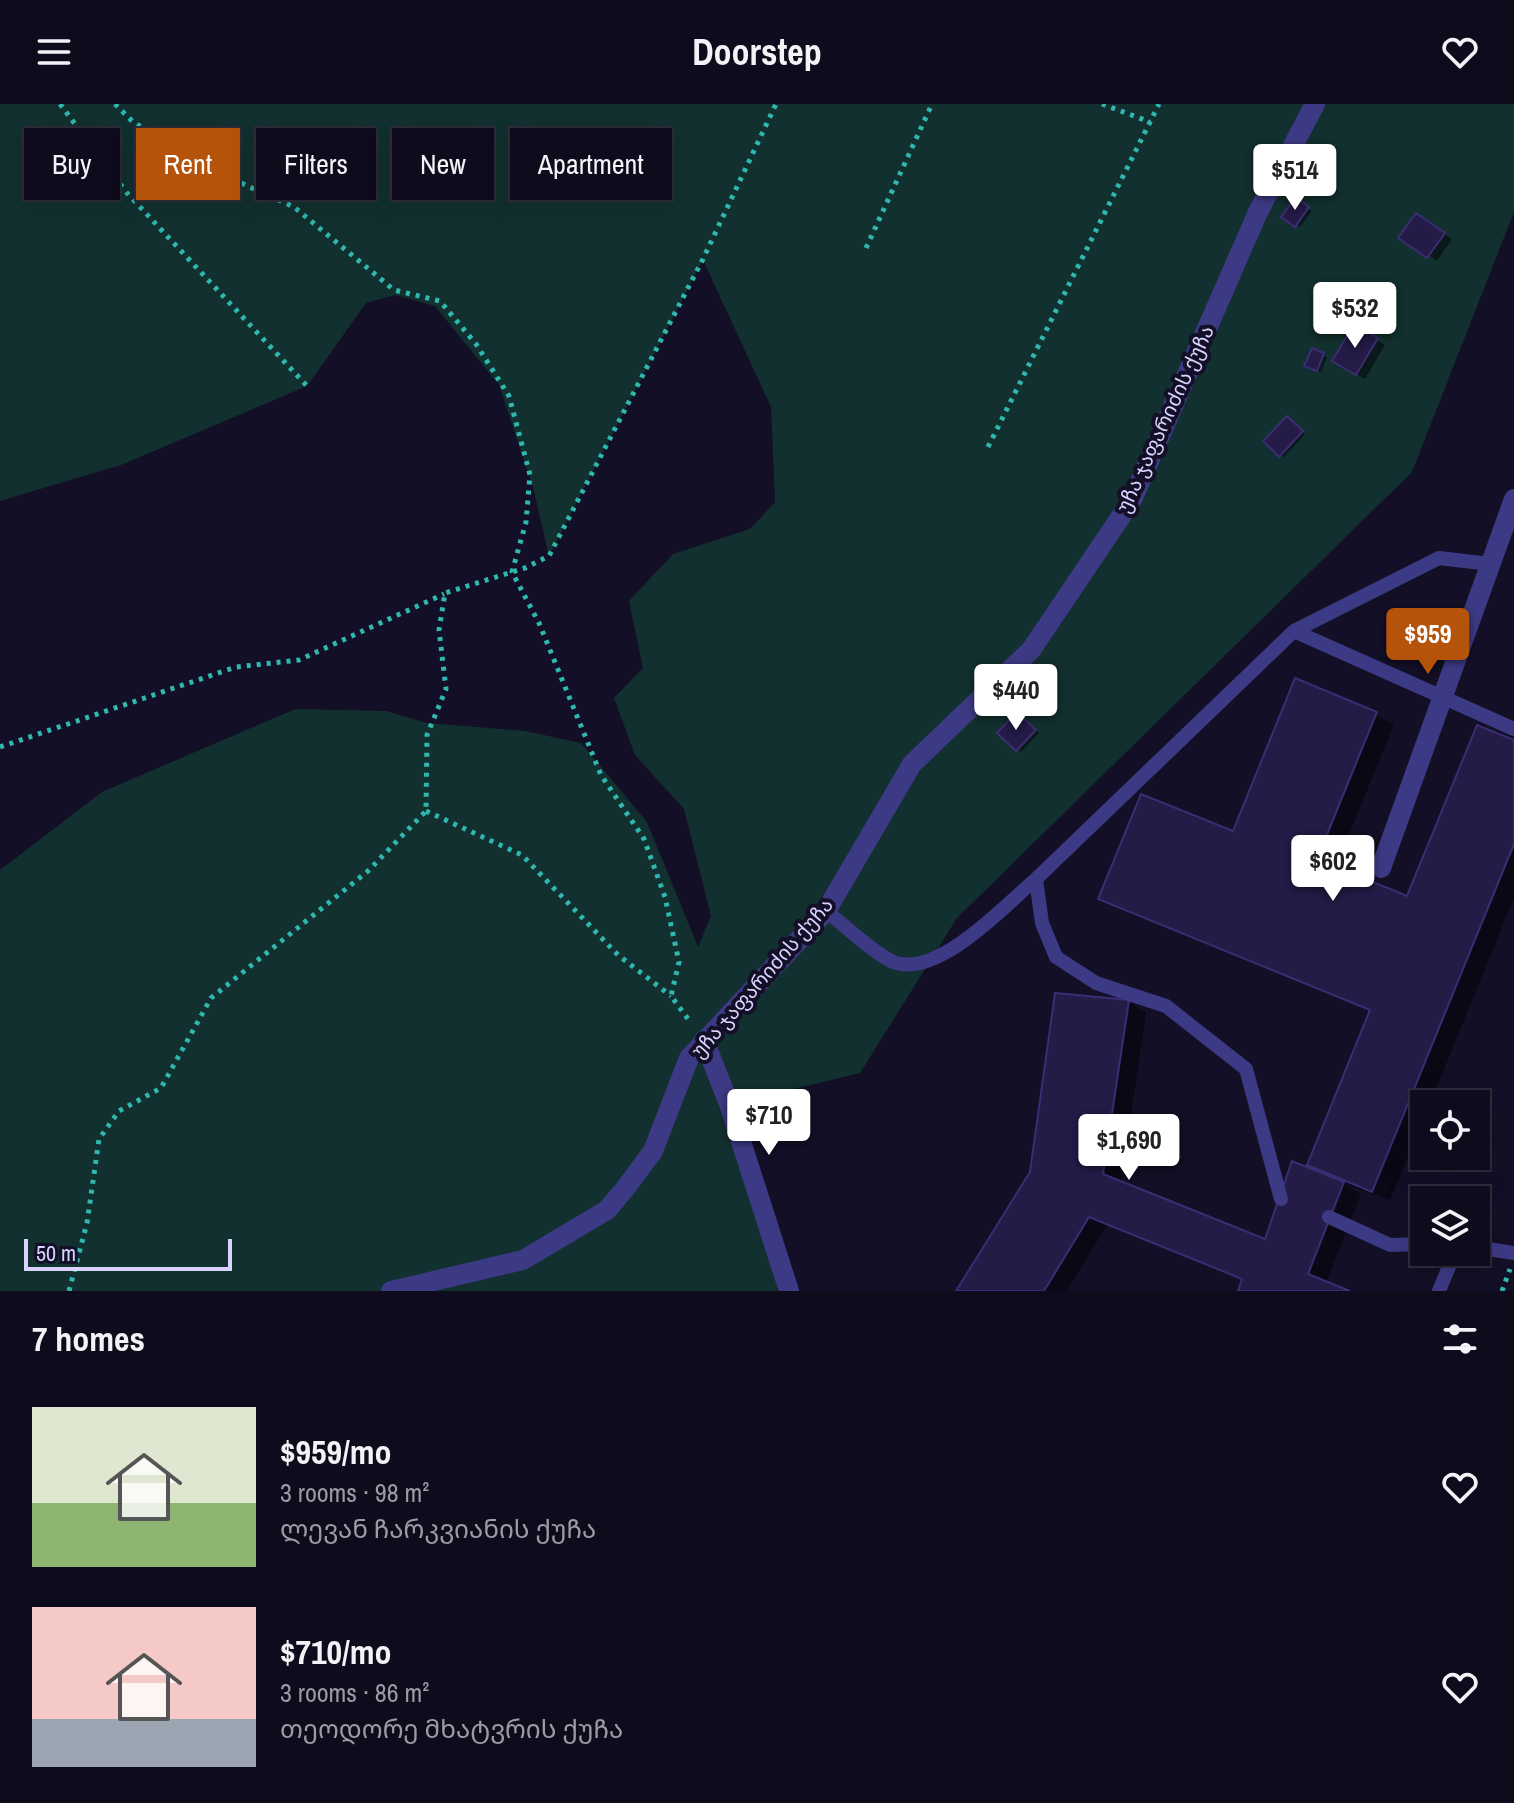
<!DOCTYPE html>
<html lang="en">
<head>
<meta charset="utf-8">
<style>
  body { margin:0; font-family:"Archivo Narrow","Noto Sans Georgian",sans-serif; background:#1c1929; color:#f1f3f6; height:100vh; display:flex; flex-direction:column; font-size:30px; white-space:nowrap }
  * { box-sizing:border-box; margin:0 }
  p { font-size:26px; color:#9b9ba3 }
  .icon { flex:none; width:44px; height:44px; fill:none; stroke:currentColor; stroke-width:2; stroke-linecap:round; stroke-linejoin:round }
  .map { position:relative; height:1187px; overflow:hidden }
  .side { display:flex; flex-direction:column; background:#0e0b1c; flex:1 }
  .side>* { flex:none }
  .banner { position:absolute; left:24px; top:24px; width:800px; height:72px; display:flex; gap:16px }
  .tools { position:absolute; left:1410px; top:986px; display:grid; gap:16px }
  .tools a { display:grid; place-items:center; width:80px; height:80px; border-radius:0px; background:#0e0b1c; box-shadow:0 8px 32px #0002,0 0 0 2px #2e2b3b; font-size:40px }
  .scale { position:absolute; left:24px; bottom:20px; width:208px; box-sizing:border-box; padding-left:8px; border:4px solid #d9d4ff; border-top:0; font-size:22px; line-height:28px; white-space:nowrap; color:#d9d4ff; -webkit-text-stroke:6px #130f26; paint-order:stroke }
  .price { position:absolute; translate:-50% -68px; padding:0 18px; border-radius:8px; background:#fff; color:#222; font-size:26px; line-height:52px; filter:drop-shadow(0 2px 4px #0008) }
  .price::after { content:''; position:absolute; left:50%; top:48px; width:24px; height:18px; margin-left:-12px; background:inherit; clip-path:polygon(0 0,100% 0,50% 100%) }
  .price.on { background:#b45309; color:#fff }
  ul { padding:0; list-style:none }
  li { display:flex; align-items:center; gap:24px; height:200px; padding:0 32px }
  li span { display:grid; place-items:center; flex:none; width:224px; height:160px; border-radius:0px; color:#555 }
  li>.icon { margin-inline-start:auto }
  span .icon { width:96px; height:96px; fill:#fffc; stroke-width:1 }
  li b { font-size:34px }
  h2 { display:flex; justify-content:space-between; align-items:center; height:96px; padding:0 32px; font-size:34px }
  .chip { padding:0 28px; border-radius:0px; background:#0e0b1c; box-shadow:0 8px 32px #0002,0 0 0 2px #2e2b3b; font-size:28px; line-height:72px }
  .chip.on { background:#b45309; color:#fff }
  header { display:flex; justify-content:space-between; align-items:center; height:104px; padding:0 32px; background:#0e0b1c; font-size:36px; font-weight:800 }
  .map>svg:first-child { display:block }
</style>
</head>
<body>
<header><svg class="icon" aria-label="menu" viewBox="0 0 24 24"><path d="M4 6h16M4 12h16M4 18h16"/></svg>Doorstep<svg class="icon" aria-label="heart" viewBox="0 0 24 24"><path d="M12 20l-8-8c-3-5 5-10 8-4 3-6 11-1 8 4z"/></svg></header>
<div class="map">
<svg width="1514" height="1187" viewBox="0 0 1514 1187">
  <rect width="100%" height="100%" fill="#130f26"/>
  <path fill="#12302f" d="M0 0H1514V108L1412 368 957 814 860 969 732 1000 778 1187H0V766L102 688 295 605 386 607 427 619 525 627 581 639 647 718 698 843 711 812 684 705 635 651 614 594 643 564 629 497 673 450 750 425 775 398 771 303 703 156 549 452 533 383 499 281 435 202 395 191 366 199 307 282 121 361 0 397Z"/>
  <path fill="#0007" d="M1296 96 1312 107 1300 123 1284 112Z
    M1425 116 1452 135 1437 157 1401 133Z
    M1355 223 1385 241 1365 275 1334 257Z
    M1313 247 1327 253 1321 268 1307 261Z
    M1291 316 1305 330 1284 353 1280 351Z
    M1296 577 1394 620 1335 765 1408 794 1514 638V793L1430 1000H1424V1014L1390 1096 1343 1080 1361 1090 1326 1179 1345 1187H1240L1244 1177 1107 1121 1067 1187H958L1032 1068 1128 898 1146 909 1121 1080 1266 1137 1327 1073 1309 1060 1372 908 1100 795 1234 729Z
    M1021 612 1039 629 1021 648 1000 629Z"/>
  <path fill="#241b47" stroke="#3b2d73" stroke-width="2" d="M1296 93 1309 103 1295 123 1281 113Z
    M1416 109 1445 129 1427 154 1398 134Z
    M1354 220 1378 234 1356 271 1332 257Z
    M1312 244 1324 249 1317 267 1304 262Z
    M1287 312 1303 327 1279 353 1263 337Z
    M1295 574 1377 608 1317 755 1407 792 1477 621 1514 636V740L1372 1088 1307 1061 1370 906 1098 795 1141 690 1233 727Z
    M1017 608 1036 626 1016 647 997 629Z
    M1055 889 1129 896 1103 1070 1265 1135 1292 1057 1344 1078 1308 1170 1350 1187H1238L1242 1175 1089 1113 1044 1187H956L1030 1068Z"/>
  <g fill="none" stroke-linecap="round" stroke-linejoin="round">
    <path stroke="#2fb8b0" stroke-width="5" stroke-dasharray="4 6" stroke-linecap="butt" d="M60 0 127 89 307 282
      M115 0 133 18 219 69 294 103 394 186 440 197 476 240 509 292 530 371 526 418 512 468 539 519 601 671 644 735 665 793 679 858 671 892 691 919
      M1102 0 1150 18
      M866 144 932 0
      M988 343 1159 0
      M0 643 236 563 299 556 444 490
      M426 707 522 751 618 851 671 892
      M69 1187 87 1119 99 1035 119 1007 161 984 211 894 368 767 426 707 427 631 446 585 439 526 445 489 525 464 549 452 703 155 776 0
      M1502 1187 1510 1165"/>
    <path stroke="#3d3a85" stroke-width="14" d="M1294 527 1514 625
      M826 807C846 822 868 845 891 857 935 878 1005 801 1036 775
      M1281 1095 1246 965 1166 902 1096 879 1056 853 1042 819 1036 775 1294 527 1439 454 1490 460
      M1329 1113 1390 1141 1424 1140
      M1476 1143 1514 1149
      M1439 1187 1455 1148"/>
    <path stroke="#3d3a85" stroke-width="20" d="M1381 764 1514 395
      M704 936 729 1000 789 1187
      M391 1187 523 1156 607 1106 624 1086 653 1047 689 954 826 807 912 660 1031 546 1132 396 1258 108 1315 0"/>
  </g>
  <g text-anchor="middle" stroke-width="8" stroke-linejoin="round" paint-order="stroke">
    <g font-size="20" fill="#d9d4ff" stroke="#130f26">
      <text transform="translate(1165 315) rotate(-65)" y="7">უჩა ჯაფარიძის ქუჩა</text>
      <text transform="translate(762 874) rotate(-49)" y="7">უჩა ჯაფარიძის ქუჩა</text>
    </g>
  </g>
</svg>
<div class="tools">
<a><svg class="icon" aria-label="locate" viewBox="0 0 24 24"><circle cx="12" cy="12" r="6"/><path d="M12 2v4M12 18v4M2 12h4M18 12h4"/></svg></a>
<a><svg class="icon" aria-label="layers" viewBox="0 0 24 24"><path d="M12 4l9 5-9 5-9-5zM3 14l9 5 9-5"/></svg></a>
</div>
<div class="scale">50 m</div>
<b class="price" style="left:1295px;top:108px">$514</b>
<b class="price" style="left:1355px;top:246px">$532</b>
<b class="price on" style="left:1428px;top:572px">$959</b>
<b class="price" style="left:1016px;top:628px">$440</b>
<b class="price" style="left:1333px;top:799px">$602</b>
<b class="price" style="left:769px;top:1053px">$710</b>
<b class="price" style="left:1129px;top:1078px">$1,690</b>
<div class="banner">
<a class="chip">Buy</a>
<a class="chip on">Rent</a>
<a class="chip">Filters</a>
<a class="chip">New</a>
<a class="chip">Apartment</a>
</div>
</div>
<section class="side">
<h2>7 homes<svg class="icon" aria-label="filters" viewBox="0 0 24 24"><path d="M4 7h16M4 17h16"/><circle cx="9" cy="7" r="2"/><circle cx="15" cy="17" r="2"/></svg></h2>
<ul>
<li><span style="background:linear-gradient(#dfe7d0 60%,#8fb573 0)"><svg class="icon" aria-label="home" viewBox="0 0 24 24"><path d="M3 11l9-7 9 7M6 9v11h12V9"/></svg></span><div><b>$959/mo</b><p>3 rooms · 98 m²</p><p>ლევან ჩარკვიანის ქუჩა</p></div><svg class="icon" aria-label="heart" viewBox="0 0 24 24"><path d="M12 20l-8-8c-3-5 5-10 8-4 3-6 11-1 8 4z"/></svg></li>
<li><span style="background:linear-gradient(#f6c9c9 70%,#9aa5b1 0)"><svg class="icon" aria-label="home" viewBox="0 0 24 24"><path d="M3 11l9-7 9 7M6 9v11h12V9"/></svg></span><div><b>$710/mo</b><p>3 rooms · 86 m²</p><p>თეოდორე მხატვრის ქუჩა</p></div><svg class="icon" aria-label="heart" viewBox="0 0 24 24"><path d="M12 20l-8-8c-3-5 5-10 8-4 3-6 11-1 8 4z"/></svg></li>
</ul>
</section>
</body>
</html>
